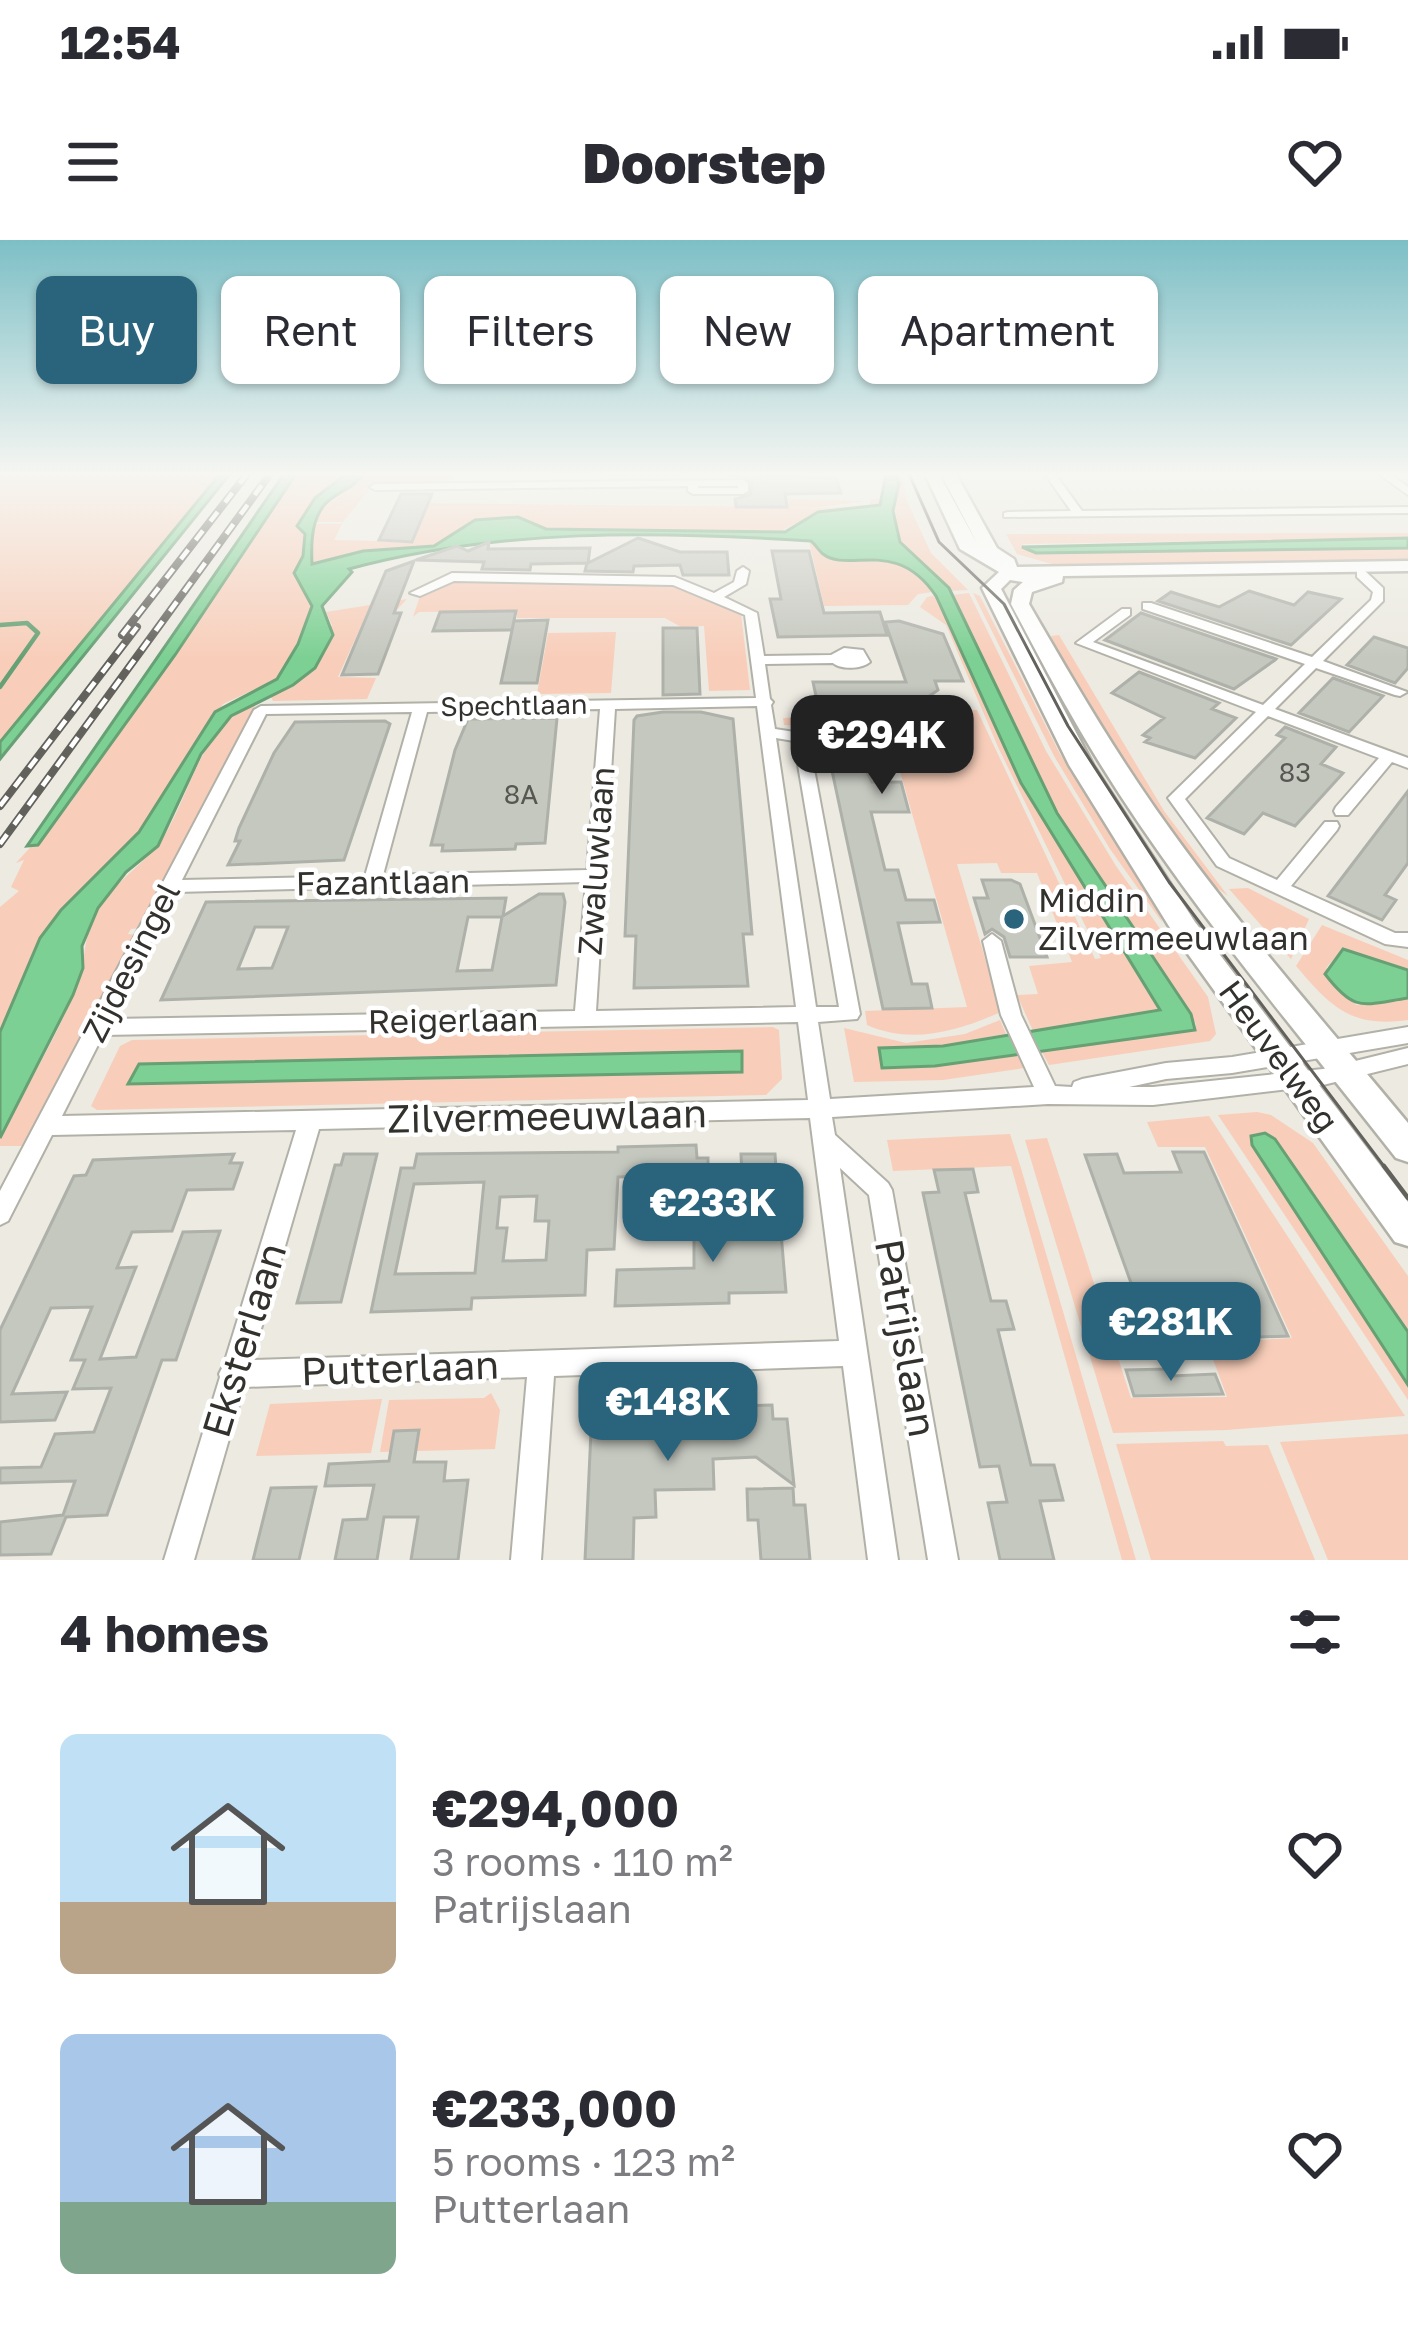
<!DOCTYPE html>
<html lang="en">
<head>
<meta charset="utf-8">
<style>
  body { margin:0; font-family:"Golos Text",sans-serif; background:#f2f2f3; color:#2b2b33; height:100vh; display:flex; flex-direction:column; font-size:45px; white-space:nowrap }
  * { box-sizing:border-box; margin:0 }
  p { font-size:39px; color:#7c7c81 }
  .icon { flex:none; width:66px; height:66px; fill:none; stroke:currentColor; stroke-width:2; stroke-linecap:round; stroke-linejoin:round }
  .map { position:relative; height:1320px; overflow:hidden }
  .panel { display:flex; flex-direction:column; background:#fff; flex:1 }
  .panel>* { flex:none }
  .top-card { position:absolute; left:36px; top:36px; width:1338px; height:108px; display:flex; gap:24px }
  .price { position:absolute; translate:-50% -102px; padding:0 27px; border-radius:24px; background:#29637c; color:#fff; font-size:39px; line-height:78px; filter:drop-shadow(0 3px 6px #0008) }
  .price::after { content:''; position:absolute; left:50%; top:72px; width:36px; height:27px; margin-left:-18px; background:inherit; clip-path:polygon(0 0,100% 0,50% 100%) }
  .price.selected { background:#222; color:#fff }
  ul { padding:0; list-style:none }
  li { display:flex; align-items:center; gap:36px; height:300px; padding:0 60px }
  li span { display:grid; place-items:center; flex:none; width:336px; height:240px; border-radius:18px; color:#555 }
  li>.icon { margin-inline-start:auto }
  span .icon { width:144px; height:144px; fill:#fffc; stroke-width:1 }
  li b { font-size:51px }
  h2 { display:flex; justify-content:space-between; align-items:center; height:144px; padding:0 60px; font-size:51px }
  .tag { padding:0 42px; border-radius:18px; background:#fff; box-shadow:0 3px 9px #0004; font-size:42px; line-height:108px }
  .tag.selected { background:#29637c; color:#fff }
  .status { display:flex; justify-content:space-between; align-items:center; height:84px; padding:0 60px; background:#fff; direction:ltr }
  .status svg { height:33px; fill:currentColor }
  header { display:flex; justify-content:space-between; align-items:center; height:156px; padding:0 60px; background:#fff; font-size:54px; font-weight:800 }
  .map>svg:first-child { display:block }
</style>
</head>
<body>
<div class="status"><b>12:54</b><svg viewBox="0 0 49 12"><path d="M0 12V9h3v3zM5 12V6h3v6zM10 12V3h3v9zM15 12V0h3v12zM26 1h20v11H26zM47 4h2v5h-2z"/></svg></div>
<header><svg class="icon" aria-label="menu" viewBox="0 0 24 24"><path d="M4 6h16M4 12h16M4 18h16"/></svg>Doorstep<svg class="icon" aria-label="heart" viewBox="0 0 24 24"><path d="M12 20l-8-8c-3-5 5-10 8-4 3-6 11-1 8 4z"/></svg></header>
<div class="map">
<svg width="1408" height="1320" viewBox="0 0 1408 1320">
  <rect width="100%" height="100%" fill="#eceae1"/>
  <path fill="#f8ceba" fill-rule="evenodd" d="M0 234H224L0 509Z
    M296 234H346C315 269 284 320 312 366L298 404 277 439 223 464 139 592 61 670 40 698 0 791V667L19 651 11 647 24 620 16 623 69 565Z
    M364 234H454L450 241 373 245 343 282H312C327 260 349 254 364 234Z
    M896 234H901L907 261 931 313 968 350 950 351C937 332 911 322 900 302 886 280 903 256 896 234Z
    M798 259 867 261 805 269 870 265V259H882L881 264 818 272 779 292 546 289 518 277 475 280 434 306 320 326 310 321 314 284H342L334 300 414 302 427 263 788 267 787 260Z
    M1408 293V298L1022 304 1036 313 1408 308V321L1055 325 1017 314 1006 294Z
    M809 301 817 303 827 317C867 319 909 315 933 352L918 354 908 365 824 366Z
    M458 340 672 344 741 373 750 450 709 451 704 386 681 387 665 378H517V371L419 372 413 377 421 353Z
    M969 353 1046 511 1116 626 1208 757 1216 794 1210 801 1049 825 1040 808 1194 790 1196 784 1057 573 990 441 952 355Z
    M973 353 980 356 1060 514 1156 665 1162 682 1110 609 1054 516Z
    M936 355 1021 543 1161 770 1033 791 1017 755 1038 754 1029 726 1072 722 1037 633H1001L997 623 957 624 1001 772C958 791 912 805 867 785L865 771 967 767 888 489 824 490 822 486 784 485 783 478 934 471 961 484 965 483 960 470H977L1095 719 1101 718 998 507 946 385 920 367 927 357Z
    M407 359 395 372 367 373 338 437 376 438 367 459 273 461 270 455 294 445 332 385 326 372Z
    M616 392 611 453 537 454 548 393Z
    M1059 395 1164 571 1228 656C1171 617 1093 472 1056 410L1051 396Z
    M258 460 141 688 131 689 128 694 138 695 26 906H0V898C25 849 55 800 76 749 87 721 82 695 98 669 116 639 149 622 166 593 193 545 203 484 258 460Z
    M1248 648 1309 679 1291 719 1229 649Z
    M1322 685 1408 720V730L1343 709 1326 728 1356 765 1408 758V780C1351 788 1331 767 1296 726Z
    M1000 780 1006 794 943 806 880 808 883 828 935 826 1017 812 1024 828 943 840 854 842 844 788 906 803 965 794Z
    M773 787 779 790 782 839 766 855 97 870 91 866 120 806 132 800ZM741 811V832L300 839 139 824Z
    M1257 872 1271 875 1313 903 1408 1036V1092L1275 899 1252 905 1408 1145V1160L1218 875Z
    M1209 876 1405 1176 1226 1190 1113 1193 1025 900 1047 898 1131 1158 1227 1157 1207 1103 1292 1098 1205 907H1158L1147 882Z
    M1010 894 1020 925 1136 1320H1122L1011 926 893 931 887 900Z
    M491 1153 500 1170 495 1209 380 1212 389 1160 484 1158Z
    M382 1159 371 1213 256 1216 270 1164Z
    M1408 1194V1320H1328L1280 1202Z
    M1223 1201 1226 1206 1268 1205 1315 1320H1151L1116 1204Z"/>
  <path fill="#7cd093" stroke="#66a074" stroke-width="3" d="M220 234H230L0 519V502Z
    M284 234H296L175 415 38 605 27 606Z
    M346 234H364C354 247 344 249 331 259 311 273 311 303 312 324L363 311 434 306 475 280 518 277 546 289 785 292 818 272 880 265 886 234H896L899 243 893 271 900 302 949 348 1057 573 1191 774 1195 790 935 826 882 828 879 808 943 806 1160 770 1021 543 936 356C896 296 849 334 823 314 819 311 816 305 811 301 657 291 499 288 349 329L352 332 322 366 333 395 315 428 293 445 231 476 201 514 158 606 126 632 98 668 82 706 83 728 73 755 0 898V792L40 698 61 670 139 592 215 472 277 439 298 404 312 366 294 333 303 316 305 294 297 286 315 258Z
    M1408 298V308L1036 313 1022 307Z
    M1343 709 1408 730V758C1362 765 1355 773 1325 734Z
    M742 811V832L128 844 139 824Z
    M1265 893 1275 899 1408 1092V1145L1252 905 1251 896Z"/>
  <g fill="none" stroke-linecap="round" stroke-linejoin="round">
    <path stroke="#66a074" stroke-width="4.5" d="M0 385 27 383 38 393 0 447"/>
  </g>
  <path fill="#c5c8bf" stroke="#aeb1a9" stroke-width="3" fill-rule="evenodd" d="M731 234 836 238 841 253 785 254 787 267H736L735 259 750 255 752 243Z
    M401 254H432L412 302 379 300Z
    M638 298 680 312H727L729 335H683L680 325 634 326 633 332 585 331 587 323 531 324 530 330 482 329 484 322 416 320 457 306 468 311 489 302 488 309 590 308 588 323Z
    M772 311H809L824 373 880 372 887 395 778 397 770 359H781Z
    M414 321 394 373H401L378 434 342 435 386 331Z
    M1249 351 1294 365 1308 352 1341 359 1291 405 1158 361 1171 352 1219 367Z
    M516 371 512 390 433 391 440 372Z
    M1141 373 1276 419 1275 420 1234 449 1105 400Z
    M548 380 537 443H501L514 381Z
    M899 381 943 394 963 441H935L938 450 928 457 910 458 915 471 881 472 892 510 856 511 872 542H901L909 572H871L885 630H898L906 660H934L940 682 898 683 912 744H927L932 768 883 769 813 442H906L885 382Z
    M663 388H697L700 454 663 455Z
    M1374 397 1408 408V428L1395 443 1347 425Z
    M1139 432 1219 463 1212 469 1236 478 1195 518 1145 502 1150 498 1143 495 1164 478 1112 453Z
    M1333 438 1383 456 1349 492 1299 473Z
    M663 472H701L733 479 752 694H743L748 746 634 748 636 696H625L634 480 637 476Z
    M557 478 545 603 516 604 515 609 442 611 443 605H431L455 510 468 479Z
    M385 481 390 484 344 620 228 625 240 601H235L239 588 274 513 295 482Z
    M1285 487 1336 507 1321 524 1343 533 1295 586 1263 573 1244 594 1207 578 1285 498 1277 495Z
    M1408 551V623L1385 655 1396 660 1382 680 1328 656Z
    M982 640H1011L1020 644 1047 717H1010L1004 697 992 689 985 694 974 658H988Z
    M539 654H563L565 662 556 745 161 760 206 662 506 658 503 676ZM468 677H502L492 730 457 731ZM255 687H288L272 728 238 729Z
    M696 905 697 918H708V934L618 937 614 1009 587 1010 585 1055 472 1058 471 1069 371 1072 401 928H414L417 914 618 912V907ZM484 942 475 1033 395 1034 414 944ZM537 956 535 981H549L546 1020 503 1021 507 988H497L500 957Z
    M1173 912H1204L1288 1096 1183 1100 1171 1071 1152 1062 1149 1054H1135L1085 915 1117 914 1124 933 1181 932Z
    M234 914 230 923H242L233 949 187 950 172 991 132 992 117 1028 136 1027 100 1119 136 1117 183 992 220 991 176 1120H162L107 1275 66 1277 51 1314 0 1315V1282L63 1275 75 1241 0 1243V1228L41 1227 55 1194 94 1192 111 1148 73 1149 85 1120H71L92 1067 51 1068 12 1154 67 1152 55 1180 0 1182V1090L74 936 86 935 93 920Z
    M344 914H377L341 1062 297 1063 335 925H341Z
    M741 914H775L778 956 743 957Z
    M973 929 978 952 965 953 991 1061H1006L1014 1089 998 1090 1031 1225H1054L1063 1260 1040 1261 1054 1320H1000L988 1263 1007 1262 999 1226 980 1227 946 1063 923 953 939 952 934 930Z
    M716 962H756V993H781L786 1052 729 1053V1063L615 1066 617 1030 694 1028V984L717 983Z
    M1169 1129 1172 1136 1215 1134 1223 1154 1134 1156 1126 1130Z
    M772 1165 773 1179H787L794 1245 756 1217 713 1219 714 1249 655 1250 656 1277 634 1278 633 1320H585L591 1192H604L605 1171 676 1169V1176H711V1167Z
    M419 1190 414 1222H446L444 1241 468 1240 458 1320H411L418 1277H384L377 1320H335L343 1280 367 1279 374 1245 325 1246 329 1224 389 1221 394 1191Z
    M316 1247 299 1320H253L271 1248Z
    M793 1248 794 1265H805L810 1320H761L758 1280H748L747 1249Z"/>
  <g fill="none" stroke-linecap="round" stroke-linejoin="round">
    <g stroke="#b2b1a8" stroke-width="4">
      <path id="street" d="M1045 234H1055L1082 271 1408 267V273L1004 277V273L1008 272 1071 271Z
        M1379 234H1390L1408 247V255Z
        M743 240 748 243V251L743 254H693L688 251V246L375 250 370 247 375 244ZM698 246H738V248H698Z
        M743 327 749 331 746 344 724 357 757 373 764 416 831 415 844 408 863 410 870 422C862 429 841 430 833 423L765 424 770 459 773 462 771 465 775 489 801 493 808 497 860 774 857 779 818 782 830 859 1034 847 1001 775 983 701 992 694 1001 701 1021 775 1055 846 1072 847 1074 842 1082 839 1166 823 1232 817 1408 787V803L1232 833 1166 839 1129 847H1153L1323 829 1408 808V824L1323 845 1153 865 1048 864 832 877 835 895 888 943 892 950 958 1320H928L869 955 840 928 898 1320H868L843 1126 554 1136 541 1320H511L527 1137 244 1147 194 1320H164L220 1137 219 1134 224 1124 296 890 52 895 8 981 0 985V951L254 470 261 466 756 458 745 375 673 345 454 341 420 356 410 353 452 333 675 337 714 353 734 342 737 331ZM757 466 796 767 596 771 615 469ZM600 469 587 630 383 635 427 472ZM412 472 365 636 182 640 266 474ZM776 498 794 501 839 767H816ZM586 642 575 771 111 779 176 652ZM798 782 808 860 62 876 103 795ZM810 878 839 1101 252 1120 319 889Z
        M1357 331H1365L1383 348V361L1323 421 1407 452 1400 456 1395 455 1316 428 1275 469 1408 518V528L1392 522 1348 575H1336L1334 571 1336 567 1379 518 1268 476 1185 559 1229 618 1277 640 1325 582H1337L1339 586 1337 590 1291 646 1395 693H1408V707L1385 704 1217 626 1168 558 1256 472 1076 403 1122 369H1130V375L1093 402 1263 465 1305 424 1143 369V363H1151L1312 417 1371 360 1373 352 1357 337Z"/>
    </g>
    <g stroke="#b2b1a8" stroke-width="5">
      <path id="secondary" d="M925 234H939L978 305 941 234H956L997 308 1014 319 1017 327 1408 321V331L1063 336 1062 342 1032 352 1029 364C1069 433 1109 502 1155 568 1232 678 1322 779 1408 883V922L1396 918C1288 780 1170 644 1081 492 1056 450 1034 407 1011 364L1014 350 1023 342 1010 340 1001 349 1093 525 1195 682 1408 962V1006L1395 1002 1175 696 1069 525 982 348 999 332 960 309Z"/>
    </g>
    <use href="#street" fill="#fff" fill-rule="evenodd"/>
    <use href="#secondary" fill="#fff" fill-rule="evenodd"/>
    <path stroke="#62615b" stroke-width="3" d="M909 234 939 302 1004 364 1068 486 1169 642 1386 929"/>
    <path stroke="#62615b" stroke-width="4.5" d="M1384 926 1408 958"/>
    <g stroke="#62615b" stroke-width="8">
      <path id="rail" d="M122 395 247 234
        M0 566 137 387
        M0 604 270 234"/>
    </g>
    <use href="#rail" stroke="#fff" stroke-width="4.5" stroke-dasharray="12" stroke-linecap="butt"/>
  </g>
  <linearGradient id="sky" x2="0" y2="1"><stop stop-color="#7dbfc6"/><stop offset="0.56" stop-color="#f6f6f2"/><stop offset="1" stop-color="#f6f6f2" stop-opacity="0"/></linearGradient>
  <rect width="1408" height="418" fill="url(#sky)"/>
  <circle fill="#29637c" stroke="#fff" stroke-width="4.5" cx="1014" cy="679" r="12"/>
  <g text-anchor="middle" stroke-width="9" stroke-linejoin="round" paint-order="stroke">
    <g font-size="27" fill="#32312d" stroke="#fff">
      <text transform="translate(514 466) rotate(-1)" y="9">Spechtlaan</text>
    </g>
    <g font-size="27" fill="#575752">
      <text x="1295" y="542">83</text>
      <text x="521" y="564">8A</text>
    </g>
    <g font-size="33" fill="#32312d" stroke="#fff">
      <text transform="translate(596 621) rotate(-86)" y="12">Zwaluwlaan</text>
      <text transform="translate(383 642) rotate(-1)" y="12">Fazantlaan</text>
      <text transform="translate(131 722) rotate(-63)" y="12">Zijdesingel</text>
      <text transform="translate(453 780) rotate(-1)" y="12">Reigerlaan</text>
      <text transform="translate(1279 816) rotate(54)" y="12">Heuvelweg</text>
    </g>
    <g font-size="33" fill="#32312d" stroke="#fff" text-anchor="start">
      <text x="1038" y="672">Middin<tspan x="1038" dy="38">Zilvermeeuwlaan</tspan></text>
    </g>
    <g font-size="39" fill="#32312d" stroke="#fff">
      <text transform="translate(547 876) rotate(-1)" y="14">Zilvermeeuwlaan</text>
      <text transform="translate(906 1098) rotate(80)" y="14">Patrijslaan</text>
      <text transform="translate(244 1100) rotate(-73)" y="14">Eksterlaan</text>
      <text transform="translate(400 1128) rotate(-2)" y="14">Putterlaan</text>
    </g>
  </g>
</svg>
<b class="price selected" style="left:882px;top:557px">€294K</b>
<b class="price" style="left:713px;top:1025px">€233K</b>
<b class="price" style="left:1171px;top:1144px">€281K</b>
<b class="price" style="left:668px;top:1224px">€148K</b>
<div class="top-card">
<a class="tag selected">Buy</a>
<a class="tag">Rent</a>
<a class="tag">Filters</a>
<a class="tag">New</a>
<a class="tag">Apartment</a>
</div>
</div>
<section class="panel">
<h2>4 homes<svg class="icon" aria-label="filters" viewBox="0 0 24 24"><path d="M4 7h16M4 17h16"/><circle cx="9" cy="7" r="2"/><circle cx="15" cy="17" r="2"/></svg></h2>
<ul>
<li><span style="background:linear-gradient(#bfe0f5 70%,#b9a48a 0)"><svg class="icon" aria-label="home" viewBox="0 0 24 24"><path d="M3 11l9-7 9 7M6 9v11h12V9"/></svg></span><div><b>€294,000</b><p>3 rooms · 110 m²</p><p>Patrijslaan</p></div><svg class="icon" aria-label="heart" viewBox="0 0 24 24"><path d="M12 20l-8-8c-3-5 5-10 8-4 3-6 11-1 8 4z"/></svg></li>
<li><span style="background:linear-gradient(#a9c7e8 70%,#7fa58c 0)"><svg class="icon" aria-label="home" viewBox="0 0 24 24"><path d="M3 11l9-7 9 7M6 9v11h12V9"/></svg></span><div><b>€233,000</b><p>5 rooms · 123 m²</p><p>Putterlaan</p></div><svg class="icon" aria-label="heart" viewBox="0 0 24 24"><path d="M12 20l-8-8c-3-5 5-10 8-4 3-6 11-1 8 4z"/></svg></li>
</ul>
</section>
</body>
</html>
